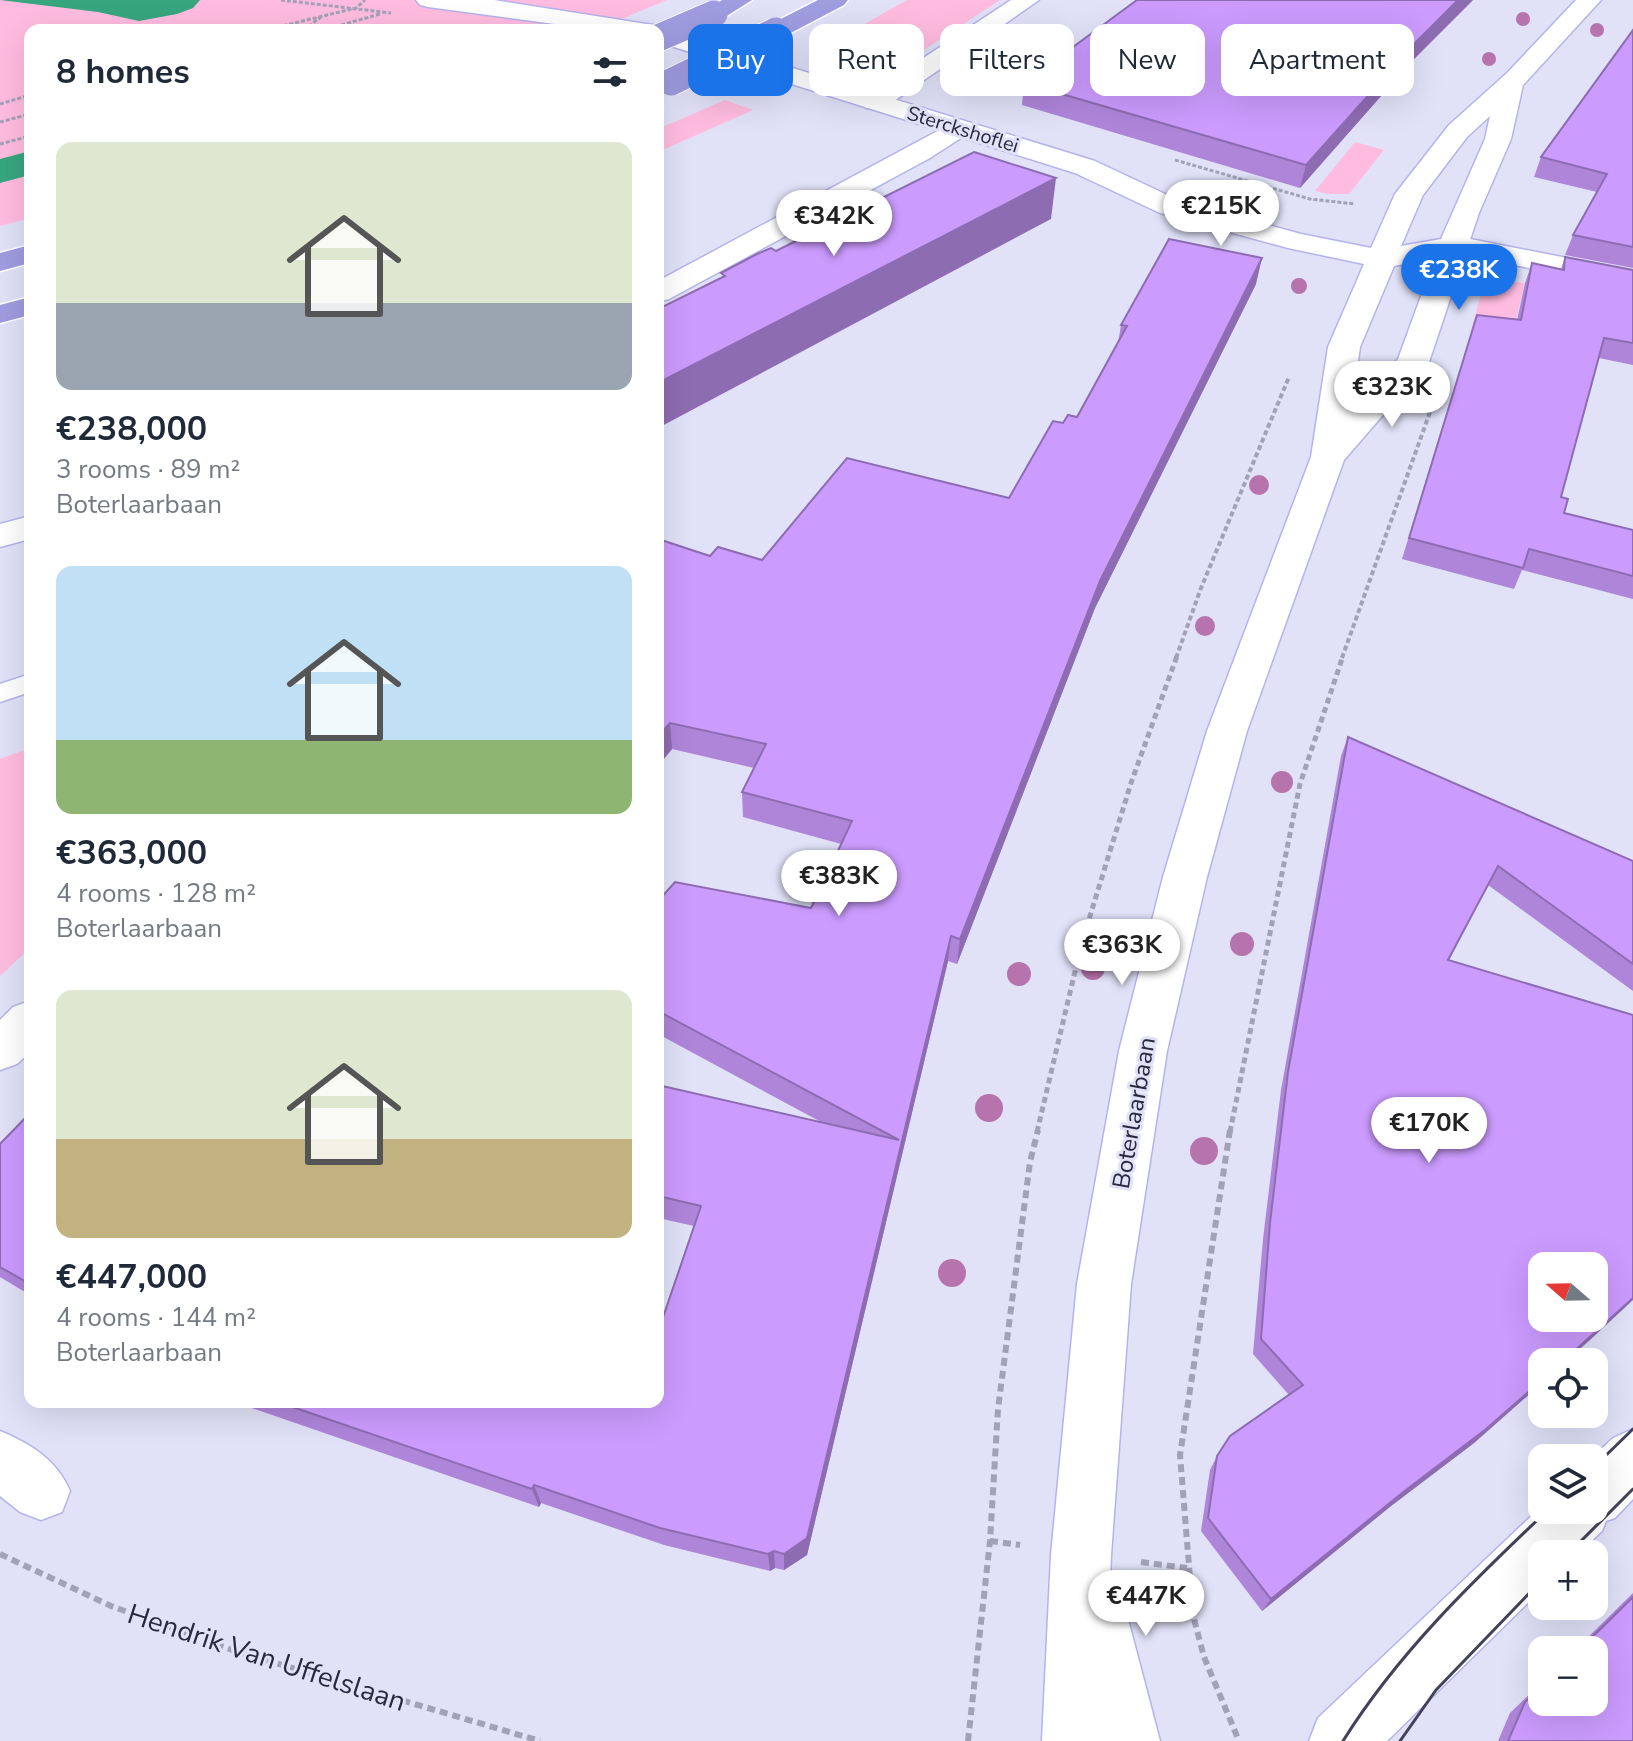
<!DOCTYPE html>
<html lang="en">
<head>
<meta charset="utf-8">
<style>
  body { margin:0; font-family:"Nunito Sans",sans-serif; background:#f6f6f7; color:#1f2937; height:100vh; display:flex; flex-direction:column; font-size:30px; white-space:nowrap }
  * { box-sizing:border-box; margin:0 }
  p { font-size:26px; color:#747a83 }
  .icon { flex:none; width:44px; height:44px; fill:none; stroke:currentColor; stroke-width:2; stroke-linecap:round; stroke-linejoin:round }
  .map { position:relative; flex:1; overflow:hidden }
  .sheet { position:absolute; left:24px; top:24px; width:640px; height:1384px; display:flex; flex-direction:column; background:#fff; border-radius:16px; box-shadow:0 8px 32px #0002 }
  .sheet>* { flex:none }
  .guide { position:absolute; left:688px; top:24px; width:760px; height:72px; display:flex; gap:16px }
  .needle { width:52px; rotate:290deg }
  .buttons { position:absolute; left:1528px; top:1252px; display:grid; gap:16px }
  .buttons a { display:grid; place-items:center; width:80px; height:80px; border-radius:16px; background:#fff; box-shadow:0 8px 32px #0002; font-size:40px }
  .price { position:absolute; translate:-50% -68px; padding:0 18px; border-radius:28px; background:#fff; color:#222; font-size:26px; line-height:52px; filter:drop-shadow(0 2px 4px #0008) }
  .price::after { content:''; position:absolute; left:50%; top:48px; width:24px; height:18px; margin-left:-12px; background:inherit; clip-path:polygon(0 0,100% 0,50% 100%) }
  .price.selected { background:#1a73e8; color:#fff }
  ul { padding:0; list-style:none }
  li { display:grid; align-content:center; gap:16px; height:424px; padding:0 32px }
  li span { display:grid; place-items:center; height:248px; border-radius:16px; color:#555 }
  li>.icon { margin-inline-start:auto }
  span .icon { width:144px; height:144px; fill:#fffc; stroke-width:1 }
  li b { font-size:34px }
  h2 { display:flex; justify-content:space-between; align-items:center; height:96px; padding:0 32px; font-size:34px }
  .tag { padding:0 28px; border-radius:16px; background:#fff; box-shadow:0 8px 32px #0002; font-size:28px; line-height:72px }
  .tag.selected { background:#1a73e8; color:#fff }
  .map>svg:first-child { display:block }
</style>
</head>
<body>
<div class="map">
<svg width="1633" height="1741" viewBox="0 0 1633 1741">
  <rect width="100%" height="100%" fill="#e1e1f8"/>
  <path fill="#ffbce0" d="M0 0H667L595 30H30V218L0 226Z
    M907 0H1000L913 57 876 61 827 45Z
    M725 100 753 110 658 152V129Z
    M1355 142 1384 150 1349 194H1328L1315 191Z
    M1485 279 1525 283 1511 340 1471 331Z
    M30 748V948L0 976V759Z"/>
  <path fill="#37a67f" d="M0 0H200L193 8 177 14 139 21 98 12Z
    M30 151V175L0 183V159Z"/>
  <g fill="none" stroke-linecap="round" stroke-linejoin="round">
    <g stroke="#b5b3eb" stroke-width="3">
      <path id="lane" d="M30 674V692L0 702V684Z"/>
    </g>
    <g stroke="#b5b3eb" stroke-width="3">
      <path id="street" d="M1011 0H1039L884 108H866L862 102 866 96Z
        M958 120 967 122 971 128 967 134 930 158 669 299 658 302V281Z
        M1455 236 1633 271V289L1445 251 1440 245 1445 239Z
        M30 516V539L0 547V524Z
        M30 1001V1052L17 1064 0 1070V1020L13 1007Z
        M0 1431C31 1444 57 1460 70 1491L62 1512 41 1520 20 1512 0 1496Z"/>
    </g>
    <g stroke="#b5b3eb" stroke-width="3">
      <path id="secondary" d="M416 0H494L653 25 1095 161 1180 201 1301 234 1371 248 1395 194 1449 125 1507 73 1576 0H1601L1523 85 1511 139 1479 213 1429 362 1344 460 1247 731 1207 877 1167 1051 1131 1284 1111 1555 1110 1581 1115 1582 1124 1604 1160 1741H1042L1051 1555 1077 1284 1119 1051 1163 877 1207 731 1311 457 1328 347 1364 264 1288 248 1160 213 1075 173 658 42V30H599L428 7 420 5ZM1490 116 1485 139 1441 239 1401 246 1423 195 1467 137ZM1435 258 1398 359 1351 411 1360 347 1394 266Z
        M1633 1429V1499L1615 1518 1606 1521 1602 1531 1578 1554H1542V1589L1387 1741H1309L1318 1718 1542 1506V1510H1594L1592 1458 1613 1438Z"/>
    </g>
    <g stroke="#fff" stroke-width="3">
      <path id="highway" d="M722 0H752L722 19H706L702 14Z
        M818 0H848L844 5 785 36H767L764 31 767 26Z
        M30 245V263L0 271V253Z
        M30 297V315L0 323V305Z"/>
    </g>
    <path stroke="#a2a1b8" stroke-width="3" stroke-dasharray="4 2" stroke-linecap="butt" d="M281 0 391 13
      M266 30 356 8 365 0
      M304 30 322 16
      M324 30 380 14
      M385 30 400 26
      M0 104 30 95
      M0 122 30 114
      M0 144 30 136
      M1175 160 1310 199 1355 204"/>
    <path stroke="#a2a1b8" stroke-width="4" stroke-dasharray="5 3" stroke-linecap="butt" d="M1176 658 1201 588 1289 377
      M1342 658 1430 412"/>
    <path stroke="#a2a1b8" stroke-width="5" stroke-dasharray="6 4" stroke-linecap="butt" d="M1037 1132 1082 942 1131 783 1177 656
      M1230 1132 1300 784 1343 656"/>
    <path stroke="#a2a1b8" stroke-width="6" stroke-dasharray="8 5" stroke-linecap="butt" d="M1230 1130 1180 1455 1193 1615 1204 1657 1239 1741
      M990 1541 1020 1545
      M0 1554 111 1606 235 1651 540 1741
      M1141 1562 1187 1568
      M968 1741 990 1541 998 1409 1030 1162 1038 1130"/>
    <use href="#lane" fill="#fff" fill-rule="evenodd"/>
    <use href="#street" fill="#fff" fill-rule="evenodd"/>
    <use href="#secondary" fill="#fff" fill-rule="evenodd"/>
    <use href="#highway" fill="#9f9ce0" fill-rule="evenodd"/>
    <path stroke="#434258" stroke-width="3" d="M1594 1467 1633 1429
      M1568 1554 1633 1489
      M1343 1741C1398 1653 1473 1581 1548 1510
      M1400 1741 1436 1690 1542 1580"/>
    <g stroke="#fff" stroke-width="29" stroke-linecap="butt">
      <path id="highway-bridge" d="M658 38 714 14
        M671 82 776 31"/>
    </g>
    <use href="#highway-bridge" stroke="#9f9ce0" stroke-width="27"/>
  </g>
  <g fill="#b773ab">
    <circle cx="1523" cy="19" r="7"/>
    <circle cx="1597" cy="30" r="7"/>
    <circle cx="1489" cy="59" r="7"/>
    <circle cx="1299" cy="286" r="8"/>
    <circle cx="1259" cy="485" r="10"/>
    <circle cx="1205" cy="626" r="10"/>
    <circle cx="1282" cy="782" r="11"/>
    <circle cx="1242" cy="944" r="12"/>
    <circle cx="1093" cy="968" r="12"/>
    <circle cx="1019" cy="974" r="12"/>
    <circle cx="989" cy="1108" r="14"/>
    <circle cx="1204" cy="1151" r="14"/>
    <circle cx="952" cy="1273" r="14"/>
  </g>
  <path fill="#af85da" d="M1137 0H1473L1411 62 1300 188 1022 105 1024 83Z
    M1633 30V268L1565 255 1573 235 1597 192 1534 177 1541 157Z
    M1565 257 1633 270V365L1599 358 1561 497 1564 513 1633 530V599L1522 570 1514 589 1402 559 1477 315 1517 320 1525 283 1532 263 1561 269Z
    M1256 284 1095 608 957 964 948 961 807 1555 784 1570 775 1568 770 1571 664 1545 541 1503 539 1507 240 1404 239 1402H658L694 1226 658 1218V1085L821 1122 658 1034V901L811 908 841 844 743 817 742 792 754 768 672 749 658 766V539L710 556 762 560 1009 498 1063 423 1077 417 1118 343 1121 325Z
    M1348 737 1633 861V991L1488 885 1449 960 1590 1340 1542 1362V1383L1474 1443 1391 1506 1262 1611 1201 1531 1210 1470 1217 1456 1289 1395 1253 1354 1263 1239 1281 1090 1341 756Z
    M30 1113V1295L0 1277V1144Z
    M1633 1593V1741H1498L1510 1713 1542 1682V1702L1594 1650H1575Z"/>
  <path fill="#8e6cb2" d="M1458 0H1473L1411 62 1300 188 1306 165 1417 41Z
    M1056 178 1051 219 658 428V383Z
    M1262 258 1256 284 1095 608 957 964 960 939 1100 581Z
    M670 723 672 749 658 766V736Z
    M951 936 948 961 807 1555 784 1570V1554Z
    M1633 1298V1300L1590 1340 1565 1362H1562Z
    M1542 1380V1383L1474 1443 1391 1506 1262 1611 1271 1599Z
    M534 1485 541 1503 539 1507 532 1489Z
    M774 1551 775 1568 770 1571 768 1554Z"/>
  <path fill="#cb9bfe" stroke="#8e6cb2" stroke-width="2" fill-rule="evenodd" d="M1137 0H1458L1417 41 1306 165 1024 83Z
    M1633 30V247L1573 235 1607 174 1541 157Z
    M974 152 1056 178 658 383V309L725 276 721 273 757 254 771 248 776 251Z
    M1169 239 1262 258 1100 581 960 939 951 936 807 1538 784 1554 774 1551 768 1554 660 1528 534 1485 532 1489 278 1402H658V1332L701 1206 658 1196V1085L899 1140 658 1011V901L675 882 811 908 852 821 742 792 766 744 670 723 658 736V539L710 556 718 547 762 560 847 458 1009 498 1053 421 1063 423 1068 415 1077 417 1127 326 1121 325Z
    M1565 257 1633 270V343L1604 338 1561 497 1568 499 1564 513 1633 530V576L1529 549 1523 568 1409 538 1477 315 1521 320 1532 263 1564 270Z
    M1348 737 1633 861V964L1498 866 1448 960 1633 1015V1298L1562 1362H1542V1380L1486 1429 1402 1493 1271 1599 1208 1518 1217 1456 1230 1436 1303 1385 1261 1339 1270 1223 1288 1072ZM1542 1266H1594V1318H1542Z
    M30 1113V1284L0 1267V1144Z
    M1633 1597V1741H1508L1525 1702 1542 1686V1702H1594V1650H1579Z"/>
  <g text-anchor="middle" stroke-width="6" stroke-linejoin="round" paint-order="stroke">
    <g font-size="20" fill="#29283e" stroke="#e1e1f8">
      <text transform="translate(963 129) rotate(17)" y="7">Sterckshoflei</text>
    </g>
    <g font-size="24" fill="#29283e" stroke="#e1e1f8">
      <text transform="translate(1134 1113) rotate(-80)" y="8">Boterlaarbaan</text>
    </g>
    <g font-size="28" fill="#29283e" stroke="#e1e1f8">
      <text transform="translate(267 1657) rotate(18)" y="10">Hendrik Van Uffelslaan</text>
    </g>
  </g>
</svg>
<div class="buttons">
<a><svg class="needle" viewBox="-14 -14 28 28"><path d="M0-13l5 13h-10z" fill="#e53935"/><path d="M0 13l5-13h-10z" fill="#747a83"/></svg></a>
<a><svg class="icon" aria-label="locate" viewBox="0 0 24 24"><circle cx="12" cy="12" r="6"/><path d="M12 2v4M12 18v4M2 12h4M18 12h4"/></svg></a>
<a><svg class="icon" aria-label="layers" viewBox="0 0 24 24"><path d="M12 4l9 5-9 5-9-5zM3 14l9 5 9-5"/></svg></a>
<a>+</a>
<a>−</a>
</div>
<b class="price" style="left:1221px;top:248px">€215K</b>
<b class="price" style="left:834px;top:258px">€342K</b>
<b class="price selected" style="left:1459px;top:312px">€238K</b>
<b class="price" style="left:1392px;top:429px">€323K</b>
<b class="price" style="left:839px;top:918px">€383K</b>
<b class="price" style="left:1122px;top:987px">€363K</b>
<b class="price" style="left:1429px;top:1165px">€170K</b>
<b class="price" style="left:1146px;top:1638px">€447K</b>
<div class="guide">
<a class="tag selected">Buy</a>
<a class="tag">Rent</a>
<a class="tag">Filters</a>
<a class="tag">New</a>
<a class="tag">Apartment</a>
</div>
<section class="sheet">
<h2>8 homes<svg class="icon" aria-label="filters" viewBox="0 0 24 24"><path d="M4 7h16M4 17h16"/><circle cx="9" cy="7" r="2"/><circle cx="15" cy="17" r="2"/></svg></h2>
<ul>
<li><span style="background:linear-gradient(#dfe7d0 65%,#9aa5b1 0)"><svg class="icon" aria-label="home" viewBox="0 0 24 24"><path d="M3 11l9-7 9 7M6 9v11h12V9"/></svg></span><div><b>€238,000</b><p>3 rooms · 89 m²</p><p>Boterlaarbaan</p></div></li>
<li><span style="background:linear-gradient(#bfe0f5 70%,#8fb573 0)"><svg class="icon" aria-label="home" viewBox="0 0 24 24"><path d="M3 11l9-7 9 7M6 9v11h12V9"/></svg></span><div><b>€363,000</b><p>4 rooms · 128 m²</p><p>Boterlaarbaan</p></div></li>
<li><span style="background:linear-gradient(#dfe7d0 60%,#c2b280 0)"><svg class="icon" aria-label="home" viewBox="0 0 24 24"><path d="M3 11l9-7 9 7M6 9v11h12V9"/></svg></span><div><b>€447,000</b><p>4 rooms · 144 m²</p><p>Boterlaarbaan</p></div></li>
</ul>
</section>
</div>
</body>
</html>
